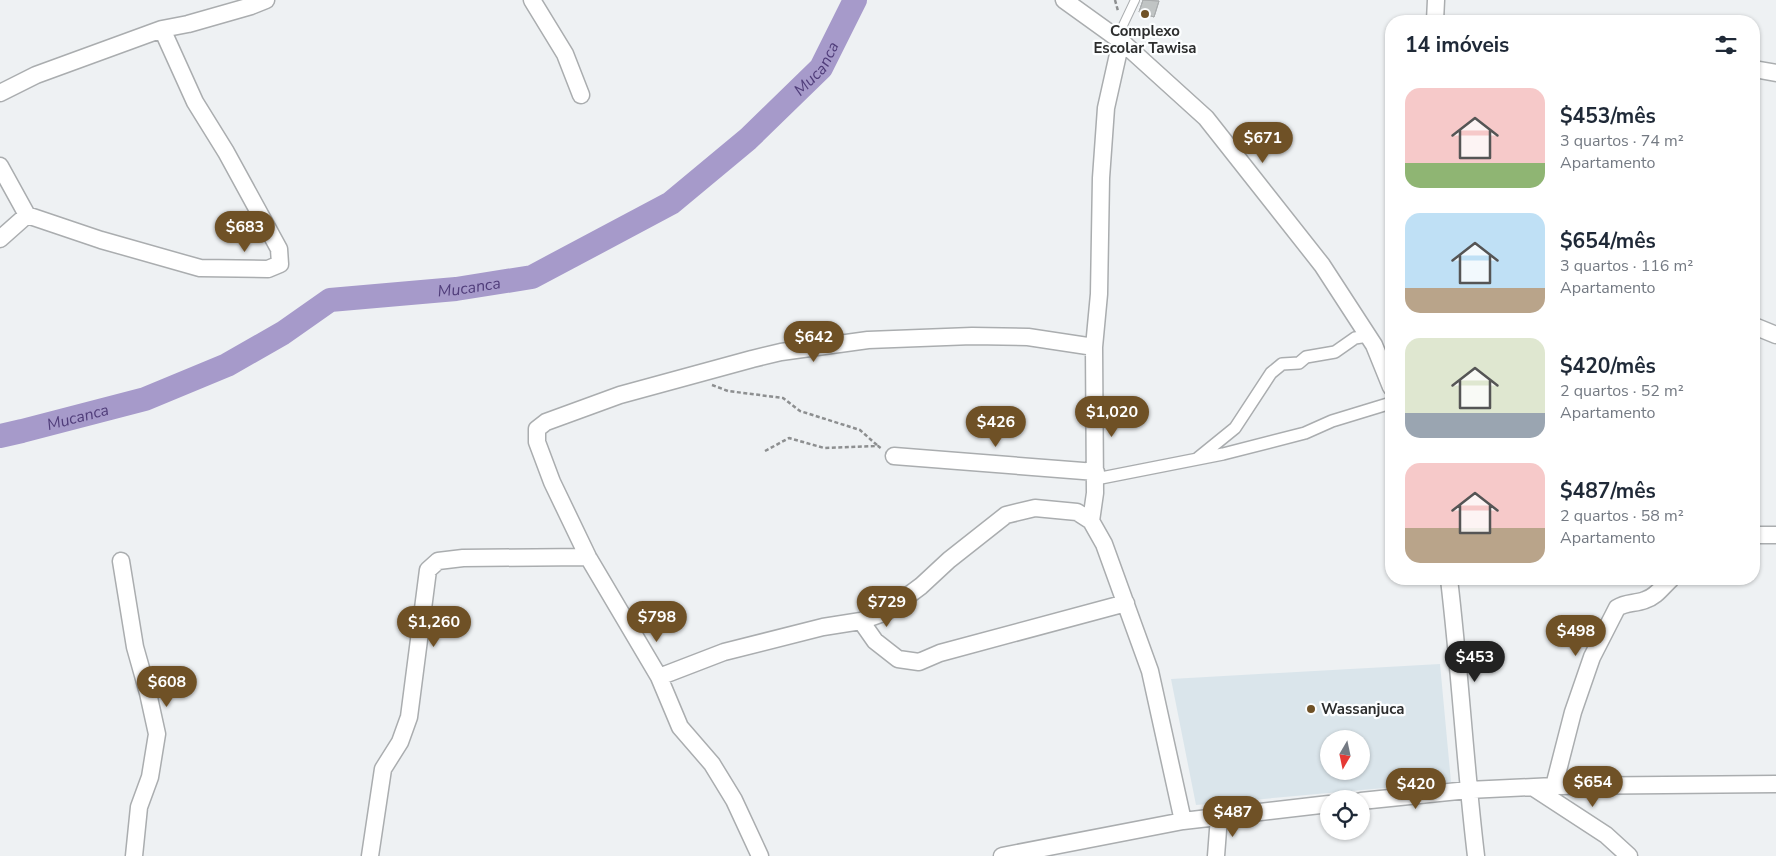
<!DOCTYPE html>
<html lang="pt">
<head>
<meta charset="utf-8">
<style>
  body { margin:0; font-family:"Nunito Sans",sans-serif; background:#f6f6f7; color:#1f2937; height:100vh; display:flex; flex-direction:column; font-size:19px; white-space:nowrap }
  * { box-sizing:border-box; margin:0 }
  p { font-size:16px; color:#747a83 }
  .icon { flex:none; width:28px; height:28px; fill:none; stroke:currentColor; stroke-width:2; stroke-linecap:round; stroke-linejoin:round }
  .map { position:relative; flex:1; overflow:hidden }
  .drawer { position:absolute; left:1385px; top:15px; width:375px; height:570px; display:flex; flex-direction:column; background:#fff; border-radius:20px; box-shadow:0 1px 4px #0004 }
  .drawer>* { flex:none }
  .needle { width:32px; rotate:189deg }
  .fabs { position:absolute; left:1320px; top:730px; display:grid; gap:10px }
  .fabs a { display:grid; place-items:center; width:50px; height:50px; border-radius:50%; background:#fff; box-shadow:0 1px 4px #0004; font-size:25px }
  .price { position:absolute; translate:-50% -42px; padding:0 11px; border-radius:18px; background:#6f5126; color:#fff; font-size:16px; line-height:32px; filter:drop-shadow(0 1px 2px #0008) }
  .price::after { content:''; position:absolute; left:50%; top:30px; width:15px; height:11px; margin-left:-8px; background:inherit; clip-path:polygon(0 0,100% 0,50% 100%) }
  .price.selected { background:#222; color:#fff }
  ul { padding:0; list-style:none }
  li { display:flex; align-items:center; gap:15px; height:125px; padding:0 20px }
  li span { display:grid; place-items:center; flex:none; width:140px; height:100px; border-radius:15px; color:#555 }
  li>.icon { margin-inline-start:auto }
  span .icon { width:60px; height:60px; fill:#fffc; stroke-width:1 }
  li b { font-size:21px }
  h2 { display:flex; justify-content:space-between; align-items:center; height:60px; padding:0 20px; font-size:21px }
  .map>svg:first-child { display:block }
</style>
</head>
<body>
<div class="map">
<svg width="1776" height="856" viewBox="0 0 1776 856">
  <rect width="100%" height="100%" fill="#eef1f3"/>
  <path fill="#dae5eb" fill-rule="evenodd" d="M1440 664 1451 782 1196 805 1171 679ZM1329 739H1361V771H1329Z"/>
  <g fill="none" stroke-linecap="round" stroke-linejoin="round">
    <path stroke="#a69aca" stroke-width="24" id="s1" d="M0 436 22 431 145 399 227 365 283 333 330 300 456 289 532 277 671 203 748 139 821 68 855 0"/>
  </g>
  <path fill="#c0c4c4" stroke="#a9acad" d="M1143 0 1159 1 1154 17 1139 12Z
    M1143 0 1159 1 1154 17 1139 12Z"/>
  <g fill="none" stroke-linecap="round" stroke-linejoin="round">
    <g stroke="#aaadaf" stroke-width="10">
      <path id="service" d="M1117 38 1135 0"/>
    </g>
    <g stroke="#aaadaf" stroke-width="14">
      <path id="pedestrian" d="M1198 458 1235 428 1271 373 1282 364 1299 363 1306 357 1335 352 1355 338 1368 336
        M1096 479 1223 454 1305 433 1332 421 1391 403"/>
    </g>
    <g stroke="#aaadaf" stroke-width="19">
      <path id="minor" d="M532 0 565 54 581 95
        M1064 0 1121 41 1206 118 1322 265 1374 345 1391 387
        M1435 21 1436 0
        M1121 41 1106 108 1101 178 1099 294 1094 347 1095 493 1091 521 1104 544 1150 671 1183 821
        M1754 69 1776 73
        M0 93 36 75 162 29 188 24 251 6 266 0
        M0 166 27 215 101 240 200 268 268 269 280 264 279 249 226 152 195 102 162 29
        M0 239 27 215
        M1754 326 1776 335
        M894 456 1096 472
        M1754 535H1776
        M121 561 135 647 148 693 157 734 150 777 139 807 134 856
        M1449 579C1460 671 1465 764 1476 856
        M861 621 875 641 898 659 919 662 940 653 1126 603
        M659 677 724 652 823 627 861 621 886 612 921 586 949 560 1006 515 1035 508 1077 512 1091 521
        M1554 786 1573 712 1592 657 1617 608C1626 602 1635 604 1645 600 1656 597 1663 586 1671 579
        M1534 788 1606 835 1629 856
        M1361 801 1468 790 1554 786 1776 784
        M370 856 383 769 400 742 409 717 428 570 438 561 463 558 588 557
        M760 856 734 800 712 764 680 727 659 677 588 557 552 482 537 442V429L546 422 620 395 752 359 781 352 868 340 972 336 1028 337 1094 347
        M1002 856 1183 821 1329 804
        M1216 856 1219 817"/>
    </g>
    <path stroke="#8d8f90" stroke-width="2.5" stroke-dasharray="4 2.5" stroke-linecap="butt" d="M1115 0 1118 11
      M712 385 728 391 783 398 800 411 860 430 878 446
      M765 451 789 438 824 448 878 446 882 449"/>
    <use href="#service" stroke="#fff" stroke-width="8"/>
    <use href="#pedestrian" stroke="#fff" stroke-width="11"/>
    <use href="#minor" stroke="#fff" stroke-width="16"/>
  </g>
  <g fill="#6f5126" stroke="#fcfeff" stroke-width="2">
    <circle cx="1145" cy="14" r="5"/>
    <circle cx="1311" cy="709" r="5"/>
  </g>
  <g text-anchor="middle" stroke-width="4.5" stroke-linejoin="round" paint-order="stroke">
    <g font-size="15" font-weight="bold" fill="#2c2d2d" stroke="#fcfeff">
      <text x="1145" y="36">Complexo<tspan x="1145" dy="17">Escolar Tawisa</tspan></text>
      <text x="1321" y="714" text-anchor="start">Wassanjuca</text>
    </g>
    <g font-size="16" font-style="italic" fill="#503d7a" stroke="#fcfeff">
      <text dy="6" stroke="none"><textPath href="#s1" startOffset="920">Mucanca</textPath></text>
      <text dy="6" stroke="none"><textPath href="#s1" startOffset="500">Mucanca</textPath></text>
      <text dy="6" stroke="none"><textPath href="#s1" startOffset="80">Mucanca</textPath></text>
    </g>
  </g>
</svg>
<div class="fabs">
<a><svg class="needle" viewBox="-14 -14 28 28"><path d="M0-13l5 13h-10z" fill="#e53935"/><path d="M0 13l5-13h-10z" fill="#747a83"/></svg></a>
<a><svg class="icon" aria-label="locate" viewBox="0 0 24 24"><circle cx="12" cy="12" r="6"/><path d="M12 2v4M12 18v4M2 12h4M18 12h4"/></svg></a>
</div>
<b class="price" style="left:1263px;top:164px">$671</b>
<b class="price" style="left:245px;top:253px">$683</b>
<b class="price" style="left:814px;top:363px">$642</b>
<b class="price" style="left:1112px;top:438px">$1,020</b>
<b class="price" style="left:996px;top:448px">$426</b>
<b class="price" style="left:887px;top:628px">$729</b>
<b class="price" style="left:657px;top:643px">$798</b>
<b class="price" style="left:434px;top:648px">$1,260</b>
<b class="price" style="left:1576px;top:657px">$498</b>
<b class="price selected" style="left:1475px;top:683px">$453</b>
<b class="price" style="left:167px;top:708px">$608</b>
<b class="price" style="left:1593px;top:808px">$654</b>
<b class="price" style="left:1416px;top:810px">$420</b>
<b class="price" style="left:1233px;top:838px">$487</b>
<section class="drawer">
<h2>14 imóveis<svg class="icon" aria-label="filters" viewBox="0 0 24 24"><path d="M4 7h16M4 17h16"/><circle cx="9" cy="7" r="2"/><circle cx="15" cy="17" r="2"/></svg></h2>
<ul>
<li><span style="background:linear-gradient(#f6c9c9 75%,#8fb573 0)"><svg class="icon" aria-label="home" viewBox="0 0 24 24"><path d="M3 11l9-7 9 7M6 9v11h12V9"/></svg></span><div><b>$453/mês</b><p>3 quartos · 74 m²</p><p>Apartamento</p></div></li>
<li><span style="background:linear-gradient(#bfe0f5 75%,#b9a48a 0)"><svg class="icon" aria-label="home" viewBox="0 0 24 24"><path d="M3 11l9-7 9 7M6 9v11h12V9"/></svg></span><div><b>$654/mês</b><p>3 quartos · 116 m²</p><p>Apartamento</p></div></li>
<li><span style="background:linear-gradient(#dfe7d0 75%,#9aa5b1 0)"><svg class="icon" aria-label="home" viewBox="0 0 24 24"><path d="M3 11l9-7 9 7M6 9v11h12V9"/></svg></span><div><b>$420/mês</b><p>2 quartos · 52 m²</p><p>Apartamento</p></div></li>
<li><span style="background:linear-gradient(#f6c9c9 65%,#b9a48a 0)"><svg class="icon" aria-label="home" viewBox="0 0 24 24"><path d="M3 11l9-7 9 7M6 9v11h12V9"/></svg></span><div><b>$487/mês</b><p>2 quartos · 58 m²</p><p>Apartamento</p></div></li>
</ul>
</section>
</div>
</body>
</html>
